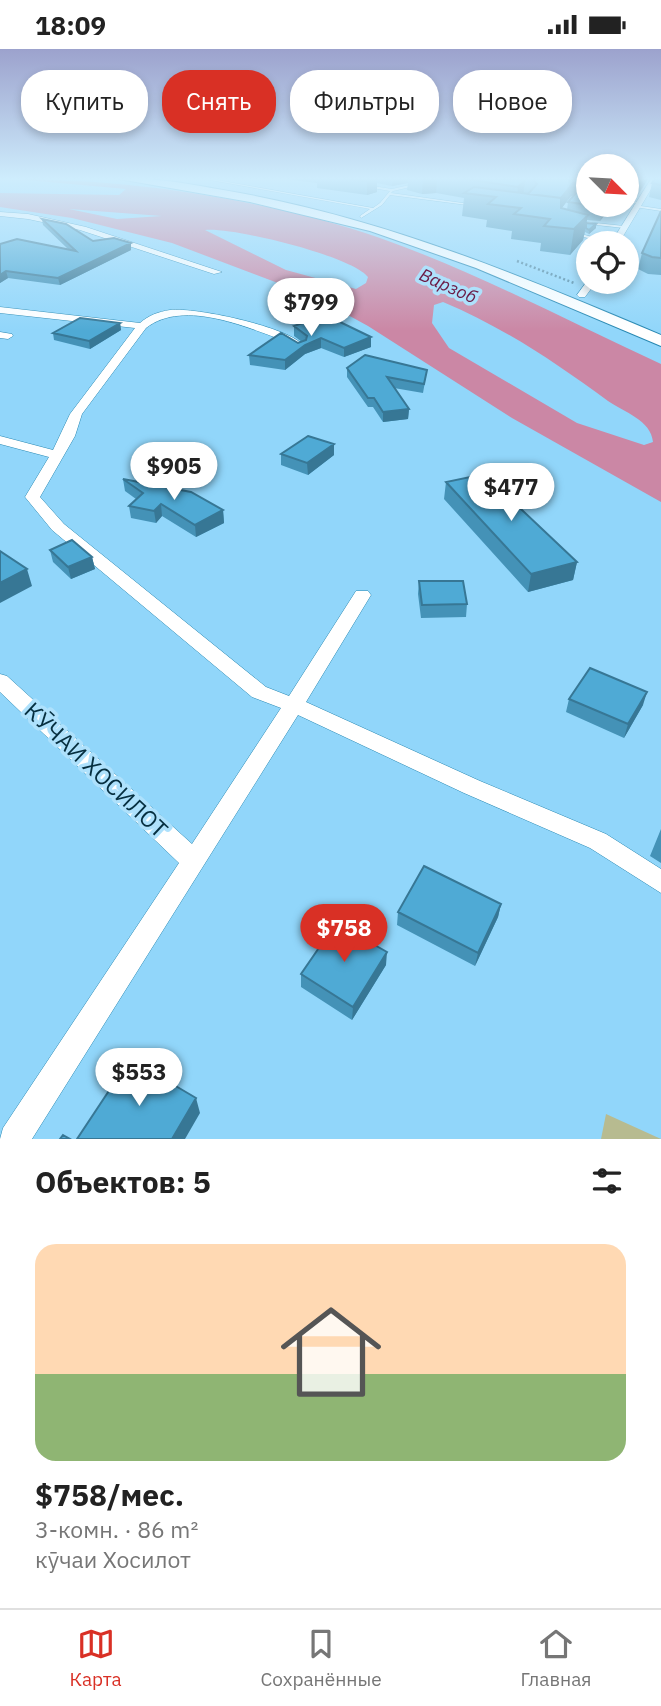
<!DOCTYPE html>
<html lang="ru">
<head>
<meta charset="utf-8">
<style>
  body { margin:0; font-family:"IBM Plex Sans",sans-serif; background:#f6f6f6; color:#222; height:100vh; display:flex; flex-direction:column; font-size:26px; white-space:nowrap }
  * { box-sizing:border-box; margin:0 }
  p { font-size:23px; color:#767676 }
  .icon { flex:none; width:38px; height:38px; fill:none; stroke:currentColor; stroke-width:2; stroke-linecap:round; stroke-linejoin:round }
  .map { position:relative; height:1090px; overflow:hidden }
  .sheet { display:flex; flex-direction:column; background:#fff; flex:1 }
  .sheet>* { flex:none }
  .top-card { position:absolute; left:21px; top:21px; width:620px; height:63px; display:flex; gap:14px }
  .needle { width:46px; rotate:114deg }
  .buttons { position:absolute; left:576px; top:105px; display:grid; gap:14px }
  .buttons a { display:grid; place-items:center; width:63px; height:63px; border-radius:50%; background:#fff; box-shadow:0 4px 10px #0003; font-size:35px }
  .price { position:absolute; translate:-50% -60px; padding:0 16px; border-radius:24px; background:#fff; color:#222; font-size:23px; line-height:46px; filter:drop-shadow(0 2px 4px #0008) }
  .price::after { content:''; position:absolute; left:50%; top:42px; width:21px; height:16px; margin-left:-10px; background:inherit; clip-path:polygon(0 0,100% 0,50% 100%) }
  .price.on { background:#d93025; color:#fff }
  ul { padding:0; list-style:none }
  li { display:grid; align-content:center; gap:14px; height:371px; padding:0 35px }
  li span { display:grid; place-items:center; height:217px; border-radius:21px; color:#555 }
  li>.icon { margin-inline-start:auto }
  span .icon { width:126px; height:126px; fill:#fffc; stroke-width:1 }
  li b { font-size:30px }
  h2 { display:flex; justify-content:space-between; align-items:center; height:84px; padding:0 35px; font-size:30px }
  .tag { padding:0 24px; border-radius:28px; background:#fff; box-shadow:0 4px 10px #0003; font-size:24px; line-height:63px }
  .tag.on { background:#d93025; color:#fff }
  .status { display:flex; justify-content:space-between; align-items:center; height:49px; padding:0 35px; background:#fff; direction:ltr }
  .status svg { height:19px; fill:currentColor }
  .tabs { display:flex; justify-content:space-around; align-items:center; height:98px; border-top:2px solid #e0e0e0; background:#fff; font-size:19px; color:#767676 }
  .tabs a { display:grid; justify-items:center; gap:4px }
  .tabs .on { color:#d93025 }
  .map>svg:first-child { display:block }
</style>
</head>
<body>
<div class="status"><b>18:09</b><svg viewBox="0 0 49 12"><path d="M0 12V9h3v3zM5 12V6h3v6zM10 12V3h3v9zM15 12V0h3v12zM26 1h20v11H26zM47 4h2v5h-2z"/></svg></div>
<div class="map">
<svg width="661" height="1090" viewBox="0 0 661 1090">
  <rect width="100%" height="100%" fill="#91d6fa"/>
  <path fill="#b7bb90" d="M606 1065 661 1090H601Z"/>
  <path fill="#cb87a5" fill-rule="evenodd" d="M16 130C131 130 271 151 380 189 476 223 568 272 661 315V453L512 369 368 277 315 248 172 194 72 169 0 158V144L119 146 126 140ZM69 160 162 167 117 170ZM205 181C233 178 352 207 368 228L366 234 356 240 286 221ZM443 253C503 278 556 314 608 352 624 363 651 371 653 393L644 396 577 374 449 299 432 274 434 256Z"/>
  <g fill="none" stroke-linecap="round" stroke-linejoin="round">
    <g stroke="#2888b2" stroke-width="1">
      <path id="lane" d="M205 130H211L373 159 380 154 390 142 367 138 366 136 392 140 418 134 419 136 393 142 391 144 477 156 475 157 390 146 382 156 361 169 360 167 370 160Z
        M626 152 640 154H626Z
        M634 156 661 160V162L635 158Z
        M586 173 624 177 626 178 624 179 587 175Z
        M573 183 612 193 613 194H607L572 185Z"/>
    </g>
    <g stroke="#2888b2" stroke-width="1">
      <path id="street" d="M651 130H657L619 194H611Z
        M0 163 28 165 86 178 222 223 214 225 80 181 28 170 0 167Z
        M588 231 596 233 585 248H579L577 246Z
        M0 258 140 274C149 266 158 263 170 261 195 258 291 278 305 298L299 301 291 294C250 280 185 249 146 279L82 365 75 387 40 448 64 475 266 638 289 647 356 542H368L371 546 306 653 480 732 606 785 661 820V844L590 799 464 744 298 666 32 1090H0L3 1079 179 814 0 643V625L7 627 192 795 281 659 252 648 52 481 25 448 49 408 0 395V387L53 401 70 365 135 279 0 264Z
        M0 283 12 285 13 287 8 290 0 289Z"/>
    </g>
    <g stroke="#2888b2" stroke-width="2">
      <path id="secondary" d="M119 130C159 128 200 137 240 144 388 171 524 228 661 286V297L476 219 370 182 250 153Z"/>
    </g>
    <path stroke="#5087a2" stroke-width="2.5" stroke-dasharray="2 2.5" stroke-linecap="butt" d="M517 212 574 234"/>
    <use href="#lane" fill="#fff" fill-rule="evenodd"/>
    <use href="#street" fill="#fff" fill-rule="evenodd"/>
    <use href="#secondary" fill="#fff" fill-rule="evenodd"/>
  </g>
  <path fill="#4492b7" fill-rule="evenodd" d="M285 130H588V156H613L600 172 587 171 586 174 596 175V179L589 185 585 183 583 191 570 206 540 202 541 194 511 190 512 182 486 178 487 171 462 167 464 149 436 144 422 145 407 141 408 134 392 137 377 134V143L367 146 317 139V134ZM571 147H573L568 153 567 161 561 160Z
    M626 130H648L637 147 626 146Z
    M661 130V151L649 148 652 134Z
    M661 162V226L648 225 638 220 642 204Z
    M42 170 93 192 131 201 60 236 8 229 0 234V195L68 200 43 176Z
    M120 274 121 281 90 300 54 291 53 284Z
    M294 277 371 298 344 308 321 299 305 305 285 321 250 316 249 306 302 293 294 287Z
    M347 319 427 321 423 344 394 339 409 360 408 370 383 373 373 358H368L347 328Z
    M281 405 334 406 308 426 281 416Z
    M123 430 223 461 224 474 196 488 162 467 156 474 131 469 129 457 136 450 125 442Z
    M446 433 514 442 513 452 577 513 573 531 528 543 444 450Z
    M50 501 92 508 95 520 71 530 53 513Z
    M419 532 467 555 466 568 421 569 418 545Z
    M569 650 643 656 624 689 566 663Z
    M661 780V814L650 807Z
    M501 855 498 868 475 917 397 876 398 863Z
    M386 916 352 971 301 938V925Z"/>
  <path fill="#377795" d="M377 130V143L367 146V132Z
    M393 130H408V134L392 137Z
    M423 130H437L436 144 422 145Z
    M642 130H648L637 147 640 133Z
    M525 131 523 150 516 158 518 138Z
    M588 132V145L571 147 558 164 560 150 573 134Z
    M604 156H613L600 172 603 158Z
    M588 166 583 191 570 206 574 180Z
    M596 175V179L589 185V181Z
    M131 194V201L60 236 58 229Z
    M6 222 8 229 0 234V226Z
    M120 274 121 281 90 300 89 292Z
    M371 288V298L344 308V299Z
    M321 289V299L305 305 285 321V311L305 296Z
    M409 360 408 370 383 373V363Z
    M334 395V406L308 426 307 414Z
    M514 442 512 459 504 444Z
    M161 455 162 467 156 474 154 462Z
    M223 461 224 474 196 488 195 476Z
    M92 508 95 520 71 530 68 518Z
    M577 513 573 531 528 543 531 525Z
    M27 520 32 537 0 554V534Z
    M647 643 643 656 624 689 628 675Z
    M501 855 498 868 475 917 478 904Z
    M387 903 386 916 352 971 353 958Z
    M196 1049 200 1064 185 1090H172Z"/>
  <path fill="#4faad5" stroke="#377795" stroke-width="2" d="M348 130H376L367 132Z
    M466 130H517L525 131 518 138Z
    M530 130H588V132L573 134 561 149 528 145 537 135 533 130Z
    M626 130H642L640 133 626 132Z
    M655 130H661V136L652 134Z
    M474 138 561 149V159L588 166 574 180 544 177 550 170 514 165 521 159 488 155 496 148 464 144Z
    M588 139V156H604L603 158 568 153 579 140Z
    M661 162V209L652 208 642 204Z
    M42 170 66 175 93 192 114 189 131 194 58 229 6 222 0 226V195L17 190 76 202Z
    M586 174 596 175 589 181 586 179Z
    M319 268 338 272 371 288 344 299 321 289 305 296 285 311 249 306 281 284 298 294 306 291 307 287 294 277Z
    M80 269 120 274 89 292 53 284Z
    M365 306 427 321 424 335 387 328 409 360 383 363 374 349H368L347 319Z
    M308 387 334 395 307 414 281 405Z
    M494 423 514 442 504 444 577 513 531 525 446 433Z
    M123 430 191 443 223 461 195 476 161 455 154 462 129 457 143 444Z
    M72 491 92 508 68 518 50 501Z
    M0 502 27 520 0 534Z
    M419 532H463L467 555 422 556Z
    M590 619 647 643 628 675 569 650Z
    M424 817 501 855 478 904 398 863Z
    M336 874 387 903 353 958 301 925Z
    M130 1010 196 1049 172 1090H77Z
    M63 1086 70 1090H60Z"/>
  <linearGradient id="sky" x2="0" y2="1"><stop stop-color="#9ca2cd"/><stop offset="0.46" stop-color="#ceedfd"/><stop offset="1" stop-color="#ceedfd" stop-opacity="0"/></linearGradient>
  <rect width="661" height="282" fill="url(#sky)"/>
  <g text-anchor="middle" stroke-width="7" stroke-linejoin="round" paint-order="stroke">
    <g font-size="18" font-style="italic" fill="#6b1b46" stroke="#aee1fc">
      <text transform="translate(448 237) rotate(24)" y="6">Варзоб</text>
    </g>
    <g font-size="23" fill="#062f40" stroke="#aee1fc">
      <text transform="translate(96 721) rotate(43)" y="8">КӮЧАИ ХОСИЛОТ</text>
    </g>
  </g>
</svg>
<div class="buttons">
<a><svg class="needle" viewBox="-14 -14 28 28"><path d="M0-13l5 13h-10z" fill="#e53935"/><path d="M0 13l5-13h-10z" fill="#767676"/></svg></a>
<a><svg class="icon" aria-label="locate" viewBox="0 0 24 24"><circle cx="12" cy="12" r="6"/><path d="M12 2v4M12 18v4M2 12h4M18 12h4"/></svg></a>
</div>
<b class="price" style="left:311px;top:289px">$799</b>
<b class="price" style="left:174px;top:453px">$905</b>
<b class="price" style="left:511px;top:474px">$477</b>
<b class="price on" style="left:344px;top:915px">$758</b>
<b class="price" style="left:139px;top:1059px">$553</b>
<div class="top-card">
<a class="tag">Купить</a>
<a class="tag on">Снять</a>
<a class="tag">Фильтры</a>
<a class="tag">Новое</a>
</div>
</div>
<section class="sheet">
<h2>Объектов: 5<svg class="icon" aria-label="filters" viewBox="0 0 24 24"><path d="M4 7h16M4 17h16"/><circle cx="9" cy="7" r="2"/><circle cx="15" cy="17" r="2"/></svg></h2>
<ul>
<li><span style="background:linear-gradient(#ffd9b3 60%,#8fb573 0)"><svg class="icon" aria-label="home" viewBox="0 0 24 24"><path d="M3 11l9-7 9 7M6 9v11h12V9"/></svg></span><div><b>$758/мес.</b><p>3-комн. · 86 m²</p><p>кӯчаи Хосилот</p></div></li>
</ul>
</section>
<nav class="tabs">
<a class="on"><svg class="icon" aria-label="map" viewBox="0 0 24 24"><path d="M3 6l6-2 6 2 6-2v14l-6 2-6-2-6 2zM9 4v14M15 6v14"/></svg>Карта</a>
<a><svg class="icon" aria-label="saved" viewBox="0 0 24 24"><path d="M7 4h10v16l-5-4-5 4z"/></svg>Сохранённые</a>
<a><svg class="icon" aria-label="home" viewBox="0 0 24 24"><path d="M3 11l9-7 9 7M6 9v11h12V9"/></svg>Главная</a>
</nav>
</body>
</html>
